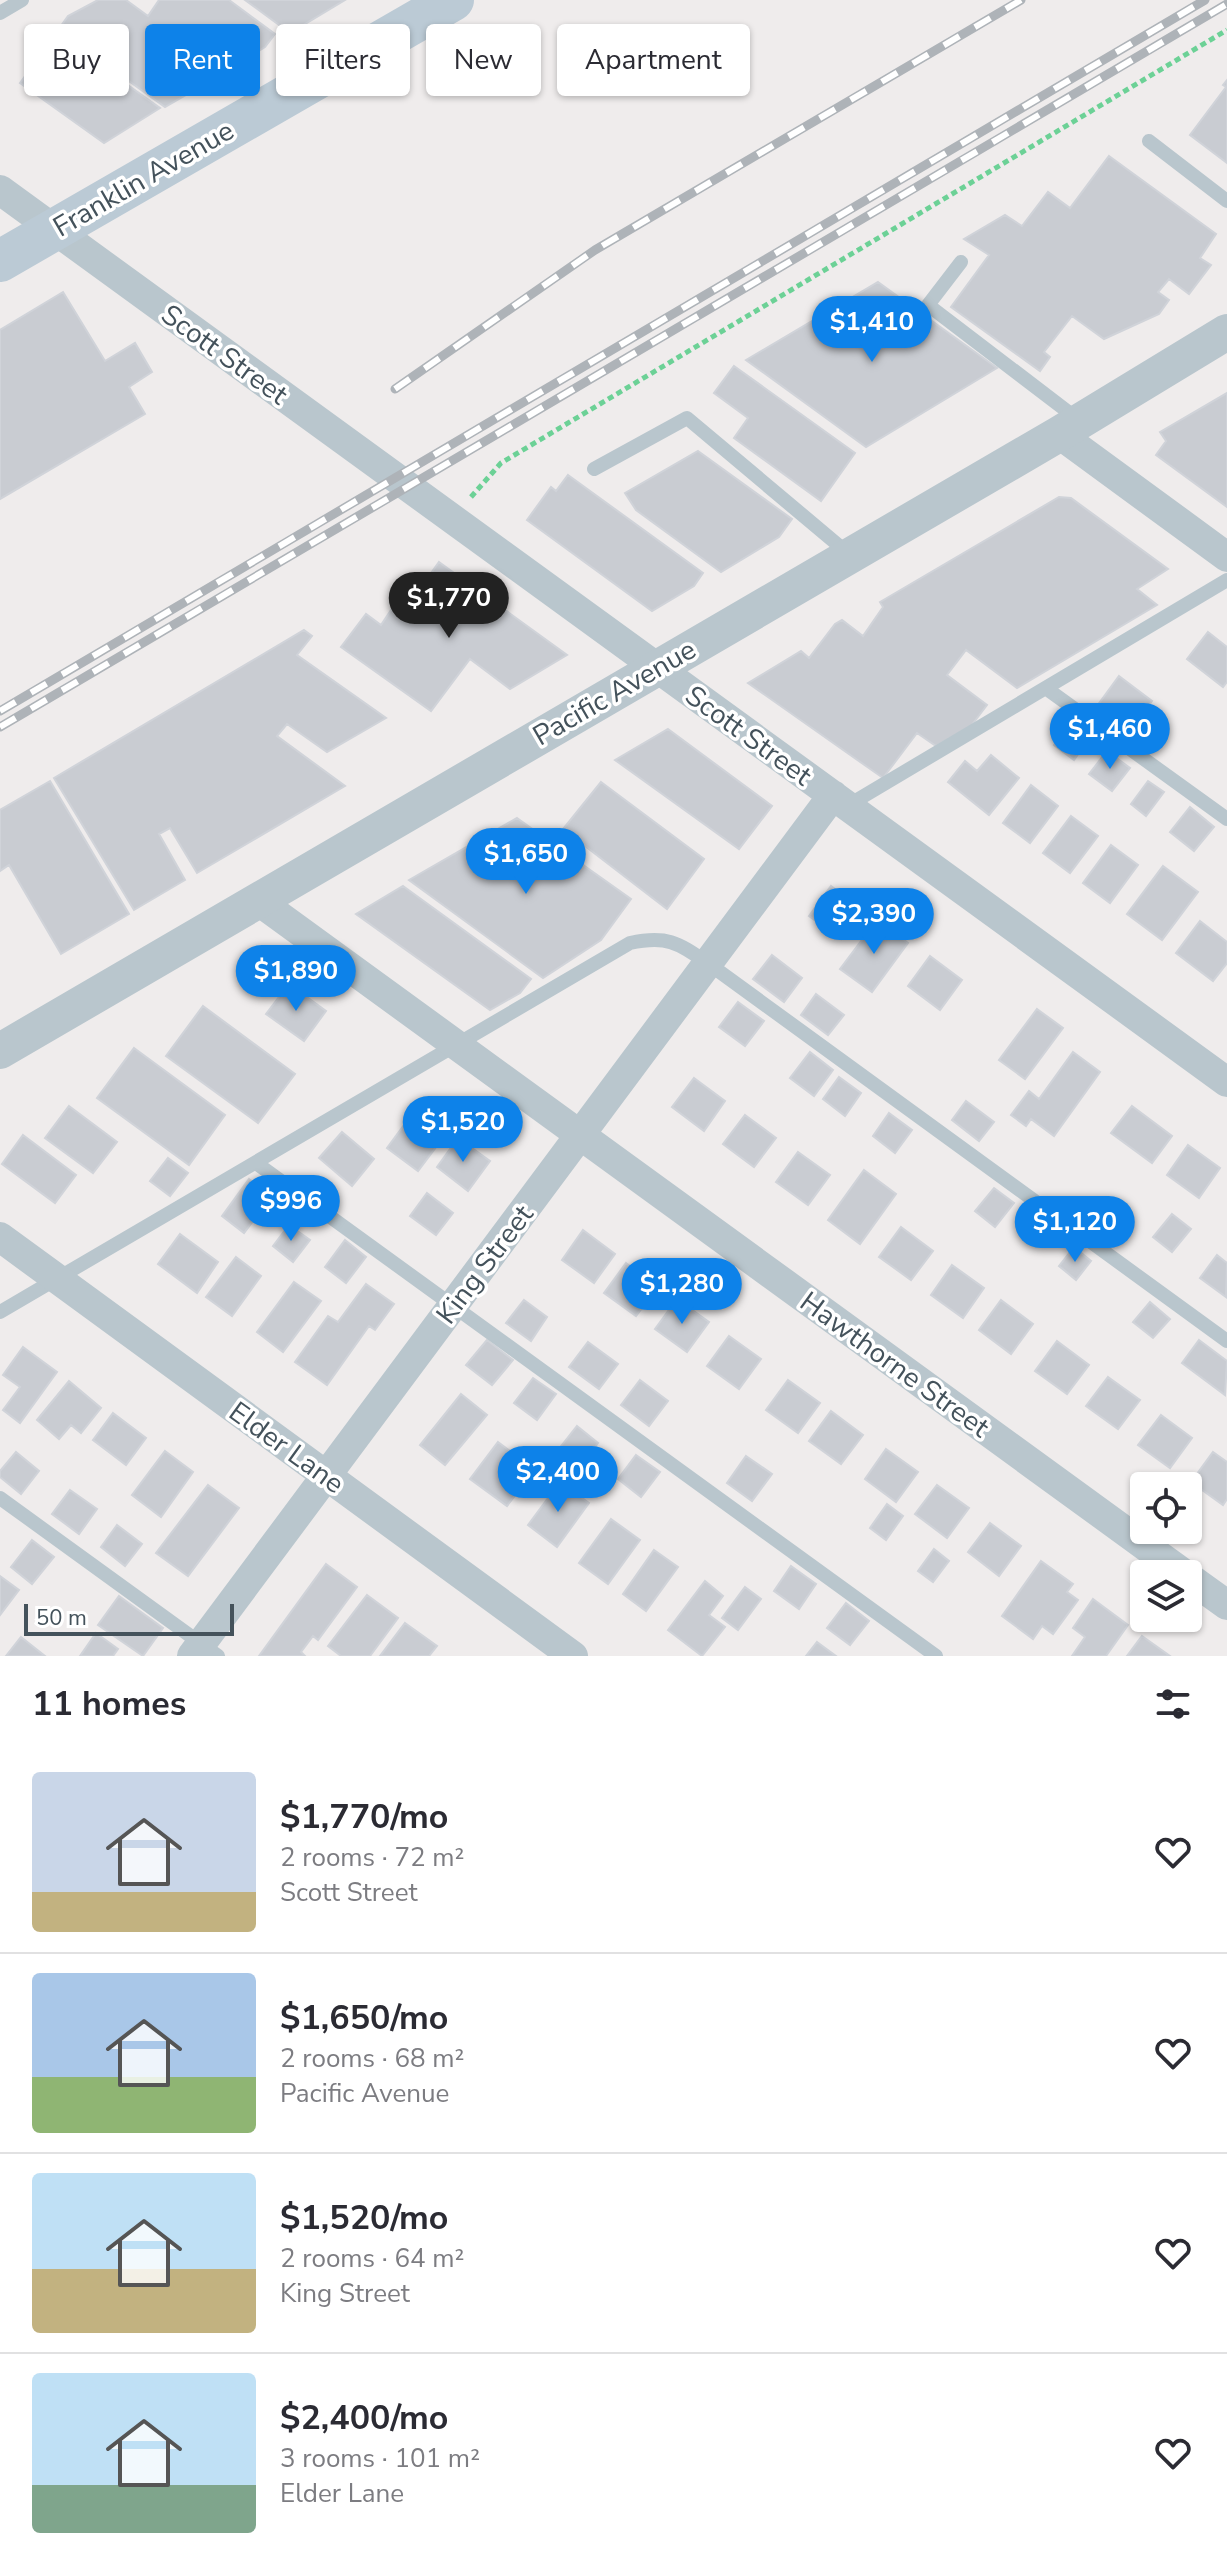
<!DOCTYPE html>
<html lang="en">
<head>
<meta charset="utf-8">
<style>
  body { margin:0; font-family:"Nunito Sans",sans-serif; background:#f2f2f3; color:#2b2b33; height:100vh; display:flex; flex-direction:column; font-size:30px; white-space:nowrap }
  * { box-sizing:border-box; margin:0 }
  p { font-size:26px; color:#7c7c81 }
  .icon { flex:none; width:44px; height:44px; fill:none; stroke:currentColor; stroke-width:2; stroke-linecap:round; stroke-linejoin:round }
  .map { position:relative; height:1656px; overflow:hidden }
  .sheet { display:flex; flex-direction:column; background:#fff; flex:1 }
  .sheet>* { flex:none }
  .hud { position:absolute; left:24px; top:24px; width:800px; height:72px; display:flex; gap:16px }
  .tools { position:absolute; left:1130px; top:1472px; display:grid; gap:16px }
  .tools a { display:grid; place-items:center; width:72px; height:72px; border-radius:8px; background:#fff; box-shadow:0 2px 6px #0004; font-size:40px }
  .scale { position:absolute; left:24px; bottom:20px; width:210px; box-sizing:border-box; padding-left:8px; border:4px solid #44525b; border-top:0; font-size:22px; line-height:28px; white-space:nowrap; color:#44525b; -webkit-text-stroke:6px #fff; paint-order:stroke }
  .price { position:absolute; translate:-50% -68px; padding:0 18px; border-radius:28px; background:#0d82e9; color:#fff; font-size:26px; line-height:52px; filter:drop-shadow(0 2px 4px #0008) }
  .price::after { content:''; position:absolute; left:50%; top:48px; width:24px; height:18px; margin-left:-12px; background:inherit; clip-path:polygon(0 0,100% 0,50% 100%) }
  .price.on { background:#222; color:#fff }
  ul { padding:0; list-style:none }
  li { display:flex; align-items:center; gap:24px; height:200px; padding:0 32px }
  li+li { border-top:2px solid #e1e1e2 }
  li span { display:grid; place-items:center; flex:none; width:224px; height:160px; border-radius:8px; color:#555 }
  li>.icon { margin-inline-start:auto }
  span .icon { width:96px; height:96px; fill:#fffc; stroke-width:1 }
  li b { font-size:34px }
  h2 { display:flex; justify-content:space-between; align-items:center; height:96px; padding:0 32px; font-size:34px }
  .chip { padding:0 28px; border-radius:8px; background:#fff; box-shadow:0 2px 6px #0004; font-size:28px; line-height:72px }
  .chip.on { background:#0d82e9; color:#fff }
  .map>svg:first-child { display:block }
</style>
</head>
<body>
<div class="map">
<svg width="1227" height="1656" viewBox="0 0 1227 1656">
  <rect width="100%" height="100%" fill="#efecec"/>
  <path fill="#c9ccd2" stroke="#d0d3d9" stroke-width="2" d="M98 0H126L148 16 159 0H229L275 34 265 47 249 57 241 51 236 59 241 63 165 107 58 30 68 16Z
    M245 0H345L290 33Z
    M56 34 160 108 104 143 20 83Z
    M1227 80V163L1190 135 1226 87 1223 85Z
    M1109 156 1216 234 1200 258 1211 265 1189 294 1169 279 1158 292 1169 300 1159 314 1104 339 1072 316 1044 352 1050 357 1040 371 951 307 989 255 964 239 1005 215 1022 226 1048 192 1070 208Z
    M878 282 997 368 866 447 746 360Z
    M63 292 105 361 135 343 152 372 129 387 145 414 0 499V330Z
    M734 366 855 453 821 501 734 438 748 418 714 393Z
    M1227 393V507L1156 455 1166 441 1160 432Z
    M698 451 792 519 779 537 721 572 636 510 625 493Z
    M568 475 703 573 694 586 652 611 527 520 551 487 556 491Z
    M1059 497 1071 498 1168 569 1137 589 1157 605 1017 688 966 650 947 675 987 705 971 726 936 746 917 733 883 778 748 683 801 651 809 658 835 624 842 620 863 636 883 607 880 602Z
    M439 562 567 655 510 689 470 659 431 711 341 647 366 614 381 625 395 604 404 611Z
    M304 630 312 636 297 655 386 718 327 752 287 724 277 736 345 786 197 873 170 828 159 834 185 880 134 910 54 778Z
    M1208 632 1227 647V682L1223 687 1187 659Z
    M1119 676 1152 701 1130 730 1097 706Z
    M1070 723 1090 737 1074 760 1054 745Z
    M668 729 772 806 739 849 615 760Z
    M1107 751 1130 768 1112 791 1089 774Z
    M991 755 1019 778 989 815 948 782 965 761 977 771Z
    M50 781 129 914 61 954 9 865 0 871V810Z
    M1148 781 1164 792 1146 816 1131 804Z
    M601 782 704 859 667 909 563 829Z
    M1031 785 1058 806 1030 843 1003 823Z
    M1190 807 1214 827 1194 851 1170 832Z
    M1071 816 1098 836 1070 873 1043 853Z
    M517 818 631 899 601 940 543 978 409 880Z
    M1111 845 1138 865 1110 903 1083 883Z
    M1163 866 1198 892 1162 940 1127 914Z
    M403 886 531 979 520 993 490 1010 356 914Z
    M831 886 863 910 841 939 809 916Z
    M877 920 908 943 872 992 840 969Z
    M1200 921 1227 942V963L1213 981 1176 953Z
    M772 955 802 978 784 1002 753 979Z
    M930 956 962 980 940 1010 908 986Z
    M289 984 326 1011 304 1041 266 1014Z
    M816 994 844 1015 828 1035 801 1015Z
    M738 1002 764 1021 745 1046 719 1027Z
    M203 1006 295 1074 258 1123 166 1056Z
    M1037 1009 1063 1028 1025 1079 999 1060Z
    M134 1048 225 1115 189 1165 97 1098Z
    M810 1052 833 1070 814 1096 790 1078Z
    M1073 1052 1100 1072 1054 1136 1031 1119 1026 1126 1011 1115 1029 1091 1039 1099Z
    M839 1077 861 1093 845 1116 823 1099Z
    M694 1078 725 1101 704 1131 672 1107Z
    M966 1101 994 1122 979 1141 952 1120Z
    M69 1106 117 1142 93 1173 45 1138Z
    M418 1106 449 1130 418 1171 387 1148Z
    M1132 1106 1172 1136 1152 1163 1111 1133Z
    M889 1113 912 1130 895 1153 873 1136Z
    M745 1115 776 1138 754 1167 723 1144Z
    M342 1132 374 1159 352 1186 319 1158Z
    M23 1135 76 1175 55 1203 2 1164Z
    M458 1138 490 1161 468 1191 437 1167Z
    M1188 1145 1220 1168 1199 1198 1167 1175Z
    M798 1152 830 1175 808 1205 776 1182Z
    M168 1158 188 1173 170 1196 150 1181Z
    M864 1170 896 1194 860 1244 828 1220Z
    M249 1179 272 1196 244 1233 222 1216Z
    M994 1188 1014 1203 995 1227 975 1211Z
    M427 1193 453 1213 436 1235 410 1216Z
    M1172 1214 1191 1229 1172 1252 1153 1237Z
    M289 1225 310 1240 293 1262 273 1246Z
    M901 1227 933 1251 911 1280 879 1257Z
    M583 1230 615 1254 594 1283 562 1260Z
    M180 1234 218 1262 197 1293 158 1264Z
    M345 1240 366 1257 346 1283 325 1267Z
    M1074 1247 1091 1261 1076 1280 1059 1266Z
    M1217 1255 1227 1263 1226 1297 1200 1278Z
    M236 1257 261 1276 232 1316 206 1297Z
    M626 1263 658 1287 636 1316 604 1293Z
    M952 1265 984 1288 963 1318 931 1295Z
    M294 1282 321 1301 283 1352 257 1332Z
    M366 1284 394 1304 375 1330 369 1326 327 1385 295 1362 328 1316 338 1322Z
    M677 1299 709 1322 687 1352 655 1329Z
    M524 1300 547 1317 531 1341 506 1323Z
    M1001 1300 1033 1324 1011 1354 979 1330Z
    M1150 1302 1170 1319 1153 1338 1133 1322Z
    M729 1336 761 1359 739 1389 707 1366Z
    M487 1340 513 1360 492 1385 466 1365Z
    M1199 1340 1227 1361 1225 1395 1182 1363Z
    M1057 1341 1089 1365 1067 1394 1035 1371Z
    M588 1342 618 1364 599 1389 569 1367Z
    M23 1347 57 1372 20 1423 3 1410 20 1387 3 1375Z
    M1108 1377 1140 1400 1118 1429 1086 1406Z
    M533 1378 556 1394 537 1420 514 1403Z
    M640 1380 668 1401 649 1426 621 1405Z
    M788 1380 820 1403 798 1433 766 1410Z
    M69 1381 101 1408 81 1433 71 1425 59 1439 37 1420Z
    M461 1394 487 1415 445 1465 420 1445Z
    M831 1411 863 1435 841 1464 809 1441Z
    M113 1413 146 1438 126 1465 93 1440Z
    M1161 1415 1192 1438 1170 1468 1138 1445Z
    M577 1426 598 1443 579 1467 558 1450Z
    M498 1442 510 1451 505 1457 530 1476 507 1506 470 1479Z
    M886 1449 918 1472 896 1502 865 1479Z
    M165 1451 193 1472 161 1517 132 1495Z
    M16 1452 39 1471 21 1494 0 1477V1471Z
    M1213 1452 1227 1462V1499L1223 1505 1191 1482Z
    M636 1455 660 1472 641 1497 618 1479Z
    M746 1456 772 1474 752 1501 727 1483Z
    M560 1482 589 1503 557 1547 528 1525Z
    M208 1485 239 1508 188 1576 156 1553Z
    M937 1485 969 1508 947 1538 915 1514Z
    M70 1490 97 1509 79 1534 52 1514Z
    M887 1504 903 1516 886 1540 870 1528Z
    M611 1519 640 1540 608 1584 579 1563Z
    M990 1523 1021 1546 999 1576 968 1552Z
    M117 1525 142 1544 125 1566 101 1547Z
    M32 1540 54 1557 32 1584 11 1567Z
    M934 1549 949 1561 933 1582 918 1571Z
    M654 1550 678 1567 646 1611 623 1594Z
    M1041 1561 1073 1584 1067 1592 1078 1600 1053 1634 1042 1626 1033 1639 1002 1616Z
    M326 1564 357 1587 318 1640 313 1636 301 1652 305 1656H259Z
    M791 1566 816 1584 799 1609 774 1591Z
    M0 1576 19 1590 0 1615Z
    M705 1581 723 1596 709 1615 725 1627 702 1656 668 1630Z
    M745 1587 761 1599 738 1630 722 1618Z
    M367 1595 398 1618 370 1656H341L328 1646Z
    M119 1596 163 1628 143 1656 98 1625Z
    M1093 1599 1128 1625 1106 1656H1072L1085 1637 1073 1628Z
    M846 1603 869 1621 850 1645 827 1628Z
    M405 1623 437 1646 429 1656H380Z
    M96 1633 118 1649 113 1656H80Z
    M1142 1636 1170 1656H1127Z
    M21 1637 45 1656H6Z
    M817 1642 836 1656H806Z"/>
  <g fill="none" stroke-linecap="round" stroke-linejoin="round">
    <path stroke="#6cd196" stroke-width="5" stroke-dasharray="6 4" stroke-linecap="butt" d="M471 497 501 463 1227 30"/>
    <path stroke="#b9c6cd" stroke-width="14" d="M0 13 22 0
      M1149 141 1227 201
      M961 262 928 305 1080 421
      M594 469 687 418 850 555
      M1047 689 1227 819
      M847 806 1227 580
      M256 1163 936 1656
      M0 1312 630 943C668 935 678 943 709 964L1227 1341
      M0 1498 218 1656"/>
    <path stroke="#b9c6cd" stroke-width="30" d="M0 190 1227 1082
      M1059 434 1227 557
      M257 900 1184 1574
      M0 1237 573 1656
      M1188 1577 1227 1605
      M192 1656 833 795"/>
    <path stroke="#b9c6cd" stroke-width="36" d="M0 1051 1059 434 1227 332"/>
    <path stroke="#bbcad5" stroke-width="42" d="M0 261 453 0"/>
    <g stroke="#aeb3b8" stroke-width="9">
      <path id="rail" d="M395 389 595 250 1021 0
        M0 711 1205 0
        M0 727 1227 4"/>
    </g>
    <use href="#rail" stroke="#fff" stroke-width="6" stroke-dasharray="18" stroke-linecap="butt"/>
  </g>
  <g text-anchor="middle" stroke-width="7" stroke-linejoin="round" paint-order="stroke">
    <g font-size="28" fill="#44525b" stroke="#fff">
      <text transform="translate(143 178) rotate(-30)" y="10">Franklin Avenue</text>
      <text transform="translate(225 354) rotate(36)" y="10">Scott Street</text>
      <text transform="translate(614 692) rotate(-30)" y="10">Pacific Avenue</text>
      <text transform="translate(749 735) rotate(36)" y="10">Scott Street</text>
      <text transform="translate(484 1264) rotate(-53)" y="10">King Street</text>
      <text transform="translate(895 1364) rotate(36)" y="10">Hawthorne Street</text>
      <text transform="translate(287 1447) rotate(36)" y="10">Elder Lane</text>
    </g>
  </g>
</svg>
<div class="tools">
<a><svg class="icon" aria-label="locate" viewBox="0 0 24 24"><circle cx="12" cy="12" r="6"/><path d="M12 2v4M12 18v4M2 12h4M18 12h4"/></svg></a>
<a><svg class="icon" aria-label="layers" viewBox="0 0 24 24"><path d="M12 4l9 5-9 5-9-5zM3 14l9 5 9-5"/></svg></a>
</div>
<div class="scale">50 m</div>
<b class="price" style="left:872px;top:364px">$1,410</b>
<b class="price on" style="left:449px;top:640px">$1,770</b>
<b class="price" style="left:1110px;top:771px">$1,460</b>
<b class="price" style="left:526px;top:896px">$1,650</b>
<b class="price" style="left:874px;top:956px">$2,390</b>
<b class="price" style="left:296px;top:1013px">$1,890</b>
<b class="price" style="left:463px;top:1164px">$1,520</b>
<b class="price" style="left:291px;top:1243px">$996</b>
<b class="price" style="left:1075px;top:1264px">$1,120</b>
<b class="price" style="left:682px;top:1326px">$1,280</b>
<b class="price" style="left:558px;top:1514px">$2,400</b>
<div class="hud">
<a class="chip">Buy</a>
<a class="chip on">Rent</a>
<a class="chip">Filters</a>
<a class="chip">New</a>
<a class="chip">Apartment</a>
</div>
</div>
<section class="sheet">
<h2>11 homes<svg class="icon" aria-label="filters" viewBox="0 0 24 24"><path d="M4 7h16M4 17h16"/><circle cx="9" cy="7" r="2"/><circle cx="15" cy="17" r="2"/></svg></h2>
<ul>
<li><span style="background:linear-gradient(#c9d6e8 75%,#c2b280 0)"><svg class="icon" aria-label="home" viewBox="0 0 24 24"><path d="M3 11l9-7 9 7M6 9v11h12V9"/></svg></span><div><b>$1,770/mo</b><p>2 rooms · 72 m²</p><p>Scott Street</p></div><svg class="icon" aria-label="heart" viewBox="0 0 24 24"><path d="M12 20l-8-8c-3-5 5-10 8-4 3-6 11-1 8 4z"/></svg></li>
<li><span style="background:linear-gradient(#a9c7e8 65%,#8fb573 0)"><svg class="icon" aria-label="home" viewBox="0 0 24 24"><path d="M3 11l9-7 9 7M6 9v11h12V9"/></svg></span><div><b>$1,650/mo</b><p>2 rooms · 68 m²</p><p>Pacific Avenue</p></div><svg class="icon" aria-label="heart" viewBox="0 0 24 24"><path d="M12 20l-8-8c-3-5 5-10 8-4 3-6 11-1 8 4z"/></svg></li>
<li><span style="background:linear-gradient(#bfe0f5 60%,#c2b280 0)"><svg class="icon" aria-label="home" viewBox="0 0 24 24"><path d="M3 11l9-7 9 7M6 9v11h12V9"/></svg></span><div><b>$1,520/mo</b><p>2 rooms · 64 m²</p><p>King Street</p></div><svg class="icon" aria-label="heart" viewBox="0 0 24 24"><path d="M12 20l-8-8c-3-5 5-10 8-4 3-6 11-1 8 4z"/></svg></li>
<li><span style="background:linear-gradient(#bfe0f5 70%,#7fa58c 0)"><svg class="icon" aria-label="home" viewBox="0 0 24 24"><path d="M3 11l9-7 9 7M6 9v11h12V9"/></svg></span><div><b>$2,400/mo</b><p>3 rooms · 101 m²</p><p>Elder Lane</p></div><svg class="icon" aria-label="heart" viewBox="0 0 24 24"><path d="M12 20l-8-8c-3-5 5-10 8-4 3-6 11-1 8 4z"/></svg></li>
</ul>
</section>
</body>
</html>
